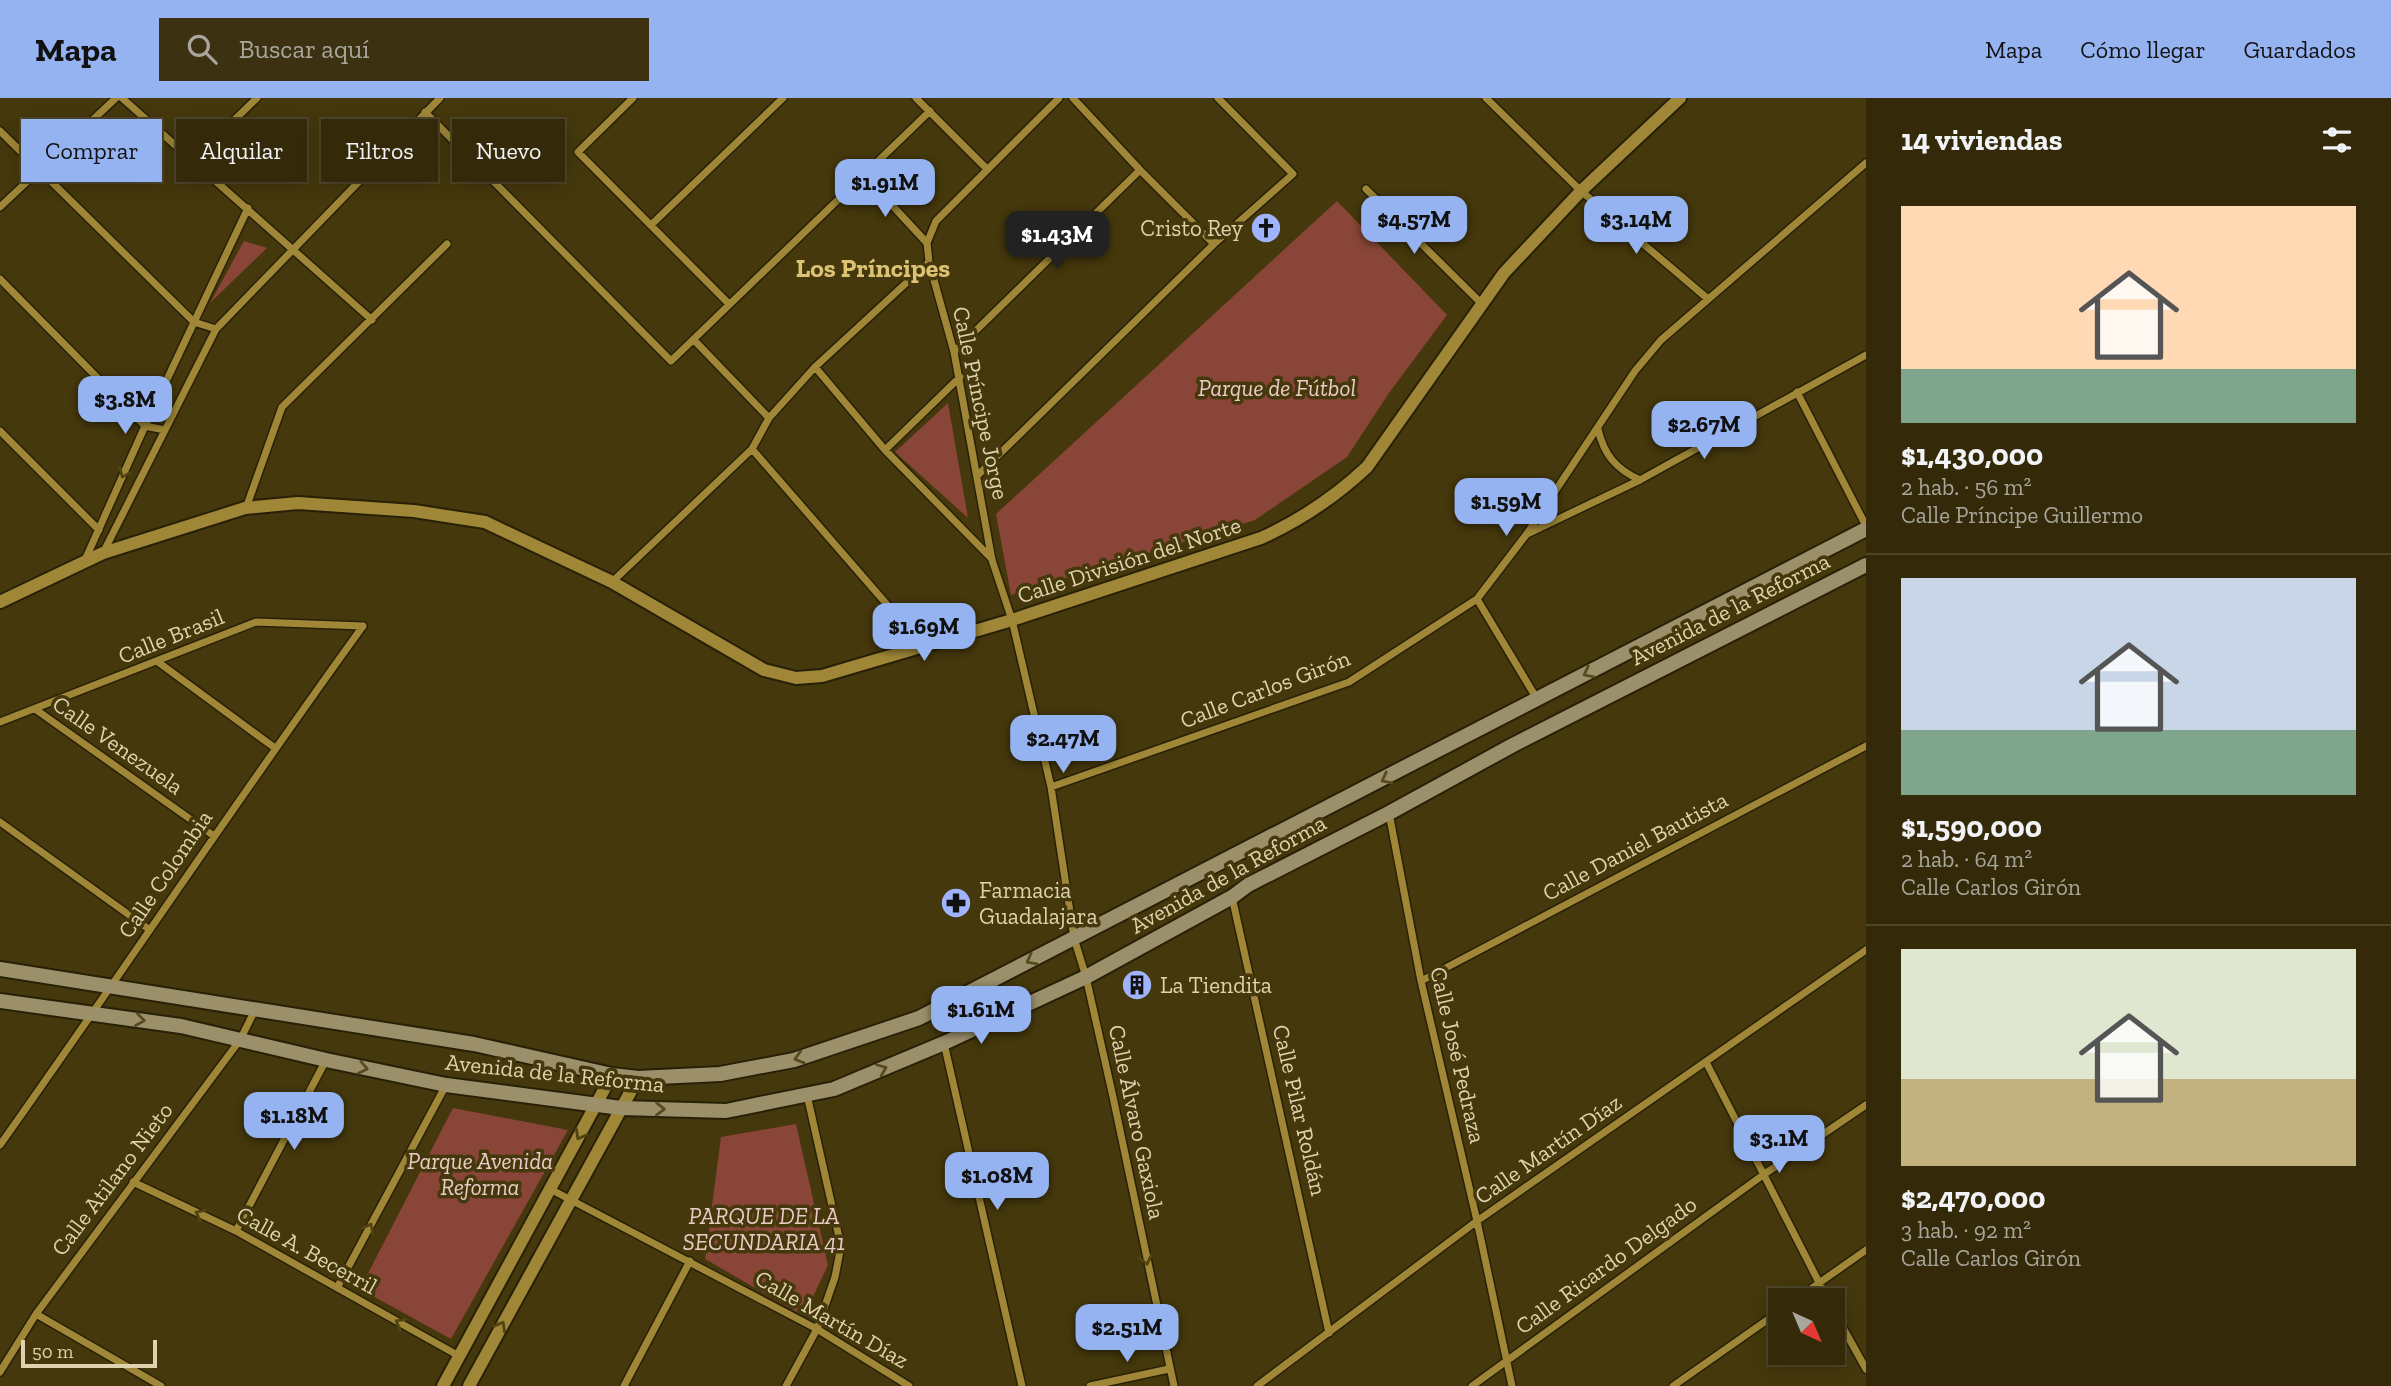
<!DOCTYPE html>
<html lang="es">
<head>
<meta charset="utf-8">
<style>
  body { margin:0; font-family:"Zilla Slab",serif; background:#3c3212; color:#f1f3f6; height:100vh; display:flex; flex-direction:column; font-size:26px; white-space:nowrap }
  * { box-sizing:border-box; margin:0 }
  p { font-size:23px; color:#a9a79c }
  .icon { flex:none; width:38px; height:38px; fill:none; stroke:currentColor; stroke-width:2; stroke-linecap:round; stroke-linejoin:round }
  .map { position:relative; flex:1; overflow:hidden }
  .sheet { display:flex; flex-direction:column; background:#342a09; width:525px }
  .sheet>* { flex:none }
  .banner { position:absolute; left:21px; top:21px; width:665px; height:63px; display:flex; gap:14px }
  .needle { width:46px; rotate:136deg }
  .controls { position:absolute; left:1768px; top:1190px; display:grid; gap:14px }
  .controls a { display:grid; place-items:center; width:77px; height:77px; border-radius:0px; background:#342a09; box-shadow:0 4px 18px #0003,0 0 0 2px #4e462a; font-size:35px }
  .scale { position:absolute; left:21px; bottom:18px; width:136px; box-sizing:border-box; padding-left:7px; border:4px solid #dfd3ad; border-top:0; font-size:19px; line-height:24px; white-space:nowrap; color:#dfd3ad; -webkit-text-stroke:5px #45380c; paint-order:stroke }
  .price { position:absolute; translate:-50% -60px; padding:0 16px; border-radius:14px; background:#95b2f1; color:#111; font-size:23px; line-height:46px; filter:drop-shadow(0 2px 4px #0008) }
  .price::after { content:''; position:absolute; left:50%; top:42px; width:21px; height:16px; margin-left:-10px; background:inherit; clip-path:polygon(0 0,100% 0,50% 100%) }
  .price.on { background:#222; color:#fff }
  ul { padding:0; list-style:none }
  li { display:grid; align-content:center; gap:14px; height:371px; padding:0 35px }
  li+li { border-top:2px solid #4e462a }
  li span { display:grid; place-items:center; height:217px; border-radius:0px; color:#555 }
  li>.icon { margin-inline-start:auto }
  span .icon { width:126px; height:126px; fill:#fffc; stroke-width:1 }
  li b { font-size:30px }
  h2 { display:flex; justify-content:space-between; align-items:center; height:84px; padding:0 35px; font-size:30px }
  .chip { padding:0 24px; border-radius:0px; background:#342a09; box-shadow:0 4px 18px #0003,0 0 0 2px #4e462a; font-size:24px; line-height:63px }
  .chip.on { background:#95b2f1; color:#111 }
  header { display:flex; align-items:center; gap:42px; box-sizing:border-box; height:98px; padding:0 35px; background:#95b2f1; color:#111 }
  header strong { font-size:33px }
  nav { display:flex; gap:38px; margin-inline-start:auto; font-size:24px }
  .search { width:490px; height:63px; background:#3c3212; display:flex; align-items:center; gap:18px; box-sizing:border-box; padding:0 24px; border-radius:0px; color:#a9a79c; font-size:26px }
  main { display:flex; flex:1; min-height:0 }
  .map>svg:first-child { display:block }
</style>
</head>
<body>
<header>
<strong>Mapa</strong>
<div class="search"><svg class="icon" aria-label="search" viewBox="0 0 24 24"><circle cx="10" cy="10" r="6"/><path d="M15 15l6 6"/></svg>Buscar aquí</div>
<nav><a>Mapa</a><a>Cómo llegar</a><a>Guardados</a></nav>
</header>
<main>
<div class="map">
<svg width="1866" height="1288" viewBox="0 0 1866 1288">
  <rect width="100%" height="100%" fill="#45380c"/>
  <path fill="#894537" d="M1337 103 1447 217 1389 295 1347 359 1255 422 1011 497 996 416Z
    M244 143 267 150 210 205Z
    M948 305 968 420 895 354Z
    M453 1010 568 1032 451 1241 360 1191Z
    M796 1026 828 1167 804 1218 705 1161 721 1039Z"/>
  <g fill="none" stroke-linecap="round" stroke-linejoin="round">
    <g stroke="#282007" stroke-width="10">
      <path id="minor" d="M122 0 372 222
        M633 0 578 54 729 206
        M916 0 987 71
        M1073 0 1140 72 1214 146
        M1486 0 1581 93 1708 201
        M425 14 671 263 930 13
        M0 33 194 224 216 231
        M193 62 257 0
        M864 77 927 145 929 164 954 254 992 462 1012 522 1051 689 1074 840 1086 879 1113 999 1174 1288
        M1366 91 1482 206
        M0 109 116 0
        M651 127 783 0
        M927 145 936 123 1059 0
        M0 181 145 328 165 332
        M694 242 769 320
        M954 254 1140 72
        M815 269 885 352 992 461
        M1797 294 1866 428
        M1598 331C1604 357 1616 371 1640 382
        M0 333 99 432
        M752 351 923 548
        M885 352 960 279
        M978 377 1214 146 1293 76 1218 0
        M246 410 282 309 447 146
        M1527 436 1640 382 1866 257
        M103 455 216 231 440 0
        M85 462 145 328 248 110
        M612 484 752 351 769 320 815 269 929 164
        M1477 501 1537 601
        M158 564 275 650
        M35 611 214 738
        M0 624 256 524 363 528
        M1051 689 1349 584 1477 501 1526 437 1635 273 1661 242 1866 65
        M1389 715 1421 883 1477 1123 1512 1288
        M0 724 150 832
        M1232 799 1329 1235
        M1421 883 1866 648
        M944 945 1022 1288
        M1706 964 1828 1202
        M0 1047C122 875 239 699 363 528
        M133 1084 236 1133 459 1258
        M550 1091 817 1231 909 1288
        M236 1133 326 962
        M337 1190 446 987
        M1795 1202 1866 1152
        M1832 1210 1866 1271
        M36 1216 161 1288
        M0 1274 36 1216 240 942 255 912
        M624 1288 690 1163
        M786 1288 817 1231 835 1179 841 1148 807 997
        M1090 1288 1169 1271
        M1257 1288 1477 1123 1866 852
        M1472 1288 1763 1077 1866 1007
        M1673 1288 1780 1213"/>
    </g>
    <g stroke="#282007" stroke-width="16">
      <path id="tertiary" d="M0 504 103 455 245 410 298 405 414 413 485 424 612 484 764 572 796 580 822 578 1012 522 1261 440C1301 422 1335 399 1367 369L1504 175 1581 93 1680 0
        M443 1288 612 977
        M469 1288 638 980"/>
    </g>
    <g stroke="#282007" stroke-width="18">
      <path id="secondary" d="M0 871 474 946 612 977 638 980 720 976 794 962 919 920 1866 431
        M0 903 181 928 326 962 446 987 621 1010 726 1013 834 991 944 945 1086 879 1232 799 1248 787 1389 715 1513 647 1866 467"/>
    </g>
    <use href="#minor" stroke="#9f8737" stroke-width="7"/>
    <use href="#tertiary" stroke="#9f8737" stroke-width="12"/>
    <use href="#secondary" stroke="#9c906b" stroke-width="14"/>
  </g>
  <defs><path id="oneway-chevron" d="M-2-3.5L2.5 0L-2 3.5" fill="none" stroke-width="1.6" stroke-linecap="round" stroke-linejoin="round" transform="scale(1.75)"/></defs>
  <g stroke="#524412">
    <use href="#oneway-chevron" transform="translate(124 375) rotate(114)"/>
    <use href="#oneway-chevron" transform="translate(580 1037) rotate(119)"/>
    <use href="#oneway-chevron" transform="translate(200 1116) rotate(-154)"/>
    <use href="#oneway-chevron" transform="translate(369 1130) rotate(-62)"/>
    <use href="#oneway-chevron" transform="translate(1146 1162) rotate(78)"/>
    <use href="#oneway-chevron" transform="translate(400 1225) rotate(-151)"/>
    <use href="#oneway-chevron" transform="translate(501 1228) rotate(-61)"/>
  </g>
  <g stroke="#564a1f">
    <use href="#oneway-chevron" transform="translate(1588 575) rotate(153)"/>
    <use href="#oneway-chevron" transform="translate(1386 681) rotate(153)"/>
    <use href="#oneway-chevron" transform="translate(1031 862) rotate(152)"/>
    <use href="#oneway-chevron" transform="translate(140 922) rotate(8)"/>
    <use href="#oneway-chevron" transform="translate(799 960) rotate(164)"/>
    <use href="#oneway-chevron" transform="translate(363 970) rotate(12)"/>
    <use href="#oneway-chevron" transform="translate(882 971) rotate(-23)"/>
    <use href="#oneway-chevron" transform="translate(660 1011) rotate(1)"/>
  </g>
  <defs>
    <g id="church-disc" transform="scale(1.575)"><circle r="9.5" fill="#a0b3fd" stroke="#45380c"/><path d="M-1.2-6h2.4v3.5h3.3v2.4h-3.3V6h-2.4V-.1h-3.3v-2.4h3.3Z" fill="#111"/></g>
    <g id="pharmacy-disc" transform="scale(1.575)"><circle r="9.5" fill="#a0b3fd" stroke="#45380c"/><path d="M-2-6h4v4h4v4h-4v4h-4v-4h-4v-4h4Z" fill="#111"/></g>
    <g id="building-disc" transform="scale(1.575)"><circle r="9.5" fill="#a0b3fd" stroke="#45380c"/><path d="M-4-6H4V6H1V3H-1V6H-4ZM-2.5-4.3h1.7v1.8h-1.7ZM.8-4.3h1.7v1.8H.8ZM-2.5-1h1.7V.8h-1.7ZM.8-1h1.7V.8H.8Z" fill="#111"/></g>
  </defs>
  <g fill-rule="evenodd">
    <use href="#church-disc" x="1266" y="130"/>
    <use href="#pharmacy-disc" x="956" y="805"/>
    <use href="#building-disc" x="1137" y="887"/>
  </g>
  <g text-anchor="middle" stroke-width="7" stroke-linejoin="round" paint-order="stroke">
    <g font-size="23" fill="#dfd3ad" stroke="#45380c" text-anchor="start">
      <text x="1243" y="138" text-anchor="end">Cristo Rey</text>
      <text x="979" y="800">Farmacia<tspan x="979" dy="26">Guadalajara</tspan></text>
      <text x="1160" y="895">La Tiendita</text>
    </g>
    <g font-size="23" font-style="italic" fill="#eacbc5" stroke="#45380c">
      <text x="1277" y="298">Parque de Fútbol</text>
      <text x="480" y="1071">Parque Avenida<tspan x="480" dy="26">Reforma</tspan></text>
      <text x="764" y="1126">PARQUE DE LA<tspan x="764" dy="26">SECUNDARIA 41</tspan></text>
    </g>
    <g font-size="23" fill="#dfd3ad" stroke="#45380c">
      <text transform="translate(981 305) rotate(78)" y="8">Calle Príncipe Jorge</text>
      <text transform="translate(1129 462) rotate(-18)" y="8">Calle División del Norte</text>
      <text transform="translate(1730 511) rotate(-27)" y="8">Avenida de la Reforma</text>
      <text transform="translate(171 538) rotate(-22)" y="8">Calle Brasil</text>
      <text transform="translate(1265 591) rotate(-21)" y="8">Calle Carlos Girón</text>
      <text transform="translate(118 647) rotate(35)" y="8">Calle Venezuela</text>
      <text transform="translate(1635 748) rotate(-28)" y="8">Calle Daniel Bautista</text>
      <text transform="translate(165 776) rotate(-56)" y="8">Calle Colombia</text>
      <text transform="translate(1228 776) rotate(-29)" y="8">Avenida de la Reforma</text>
      <text transform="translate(1458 957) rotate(77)" y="8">Calle José Pedraza</text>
      <text transform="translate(555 975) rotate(6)" y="8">Avenida de la Reforma</text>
      <text transform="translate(1300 1012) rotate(77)" y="8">Calle Pilar Roldán</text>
      <text transform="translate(1137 1024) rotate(78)" y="8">Calle Álvaro Gaxiola</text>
      <text transform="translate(1548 1051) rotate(-35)" y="8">Calle Martín Díaz</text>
      <text transform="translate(112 1081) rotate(-53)" y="8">Calle Atilano Nieto</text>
      <text transform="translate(307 1152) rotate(29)" y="8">Calle A. Becerril</text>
      <text transform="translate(1606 1167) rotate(-36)" y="8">Calle Ricardo Delgado</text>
      <text transform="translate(832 1221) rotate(30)" y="8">Calle Martín Díaz</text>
    </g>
    <g font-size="26" font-weight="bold" fill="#dbc373" stroke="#45380c">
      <text x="873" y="179">Los Príncipes</text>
    </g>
  </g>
</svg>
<div class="controls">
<a><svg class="needle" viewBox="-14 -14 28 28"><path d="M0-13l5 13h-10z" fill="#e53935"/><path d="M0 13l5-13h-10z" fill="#a9a79c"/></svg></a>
</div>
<div class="scale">50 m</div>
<b class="price" style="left:885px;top:121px">$1.91M</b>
<b class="price" style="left:1414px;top:158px">$4.57M</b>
<b class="price" style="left:1636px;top:158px">$3.14M</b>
<b class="price on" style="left:1057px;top:173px">$1.43M</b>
<b class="price" style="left:125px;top:338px">$3.8M</b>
<b class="price" style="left:1704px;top:363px">$2.67M</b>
<b class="price" style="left:1506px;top:440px">$1.59M</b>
<b class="price" style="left:924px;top:565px">$1.69M</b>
<b class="price" style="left:1063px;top:677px">$2.47M</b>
<b class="price" style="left:981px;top:948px">$1.61M</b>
<b class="price" style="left:294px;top:1054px">$1.18M</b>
<b class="price" style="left:1779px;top:1077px">$3.1M</b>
<b class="price" style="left:997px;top:1114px">$1.08M</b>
<b class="price" style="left:1127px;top:1266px">$2.51M</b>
<div class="banner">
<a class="chip on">Comprar</a>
<a class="chip">Alquilar</a>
<a class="chip">Filtros</a>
<a class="chip">Nuevo</a>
</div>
</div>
<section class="sheet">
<h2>14 viviendas<svg class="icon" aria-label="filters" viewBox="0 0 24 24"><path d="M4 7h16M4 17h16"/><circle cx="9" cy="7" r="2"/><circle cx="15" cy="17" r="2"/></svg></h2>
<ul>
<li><span style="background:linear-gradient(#ffd9b3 75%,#7fa58c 0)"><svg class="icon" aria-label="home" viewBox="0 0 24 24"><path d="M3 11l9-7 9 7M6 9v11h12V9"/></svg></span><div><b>$1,430,000</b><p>2 hab. · 56 m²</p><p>Calle Príncipe Guillermo</p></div></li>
<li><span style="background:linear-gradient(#c9d6e8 70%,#7fa58c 0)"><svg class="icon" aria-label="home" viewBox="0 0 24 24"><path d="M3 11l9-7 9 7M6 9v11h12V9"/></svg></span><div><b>$1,590,000</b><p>2 hab. · 64 m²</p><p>Calle Carlos Girón</p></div></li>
<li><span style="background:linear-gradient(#dfe7d0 60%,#c2b280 0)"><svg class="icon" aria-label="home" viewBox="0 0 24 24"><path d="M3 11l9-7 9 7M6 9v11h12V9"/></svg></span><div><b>$2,470,000</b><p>3 hab. · 92 m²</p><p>Calle Carlos Girón</p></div></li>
</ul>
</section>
</main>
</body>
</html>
